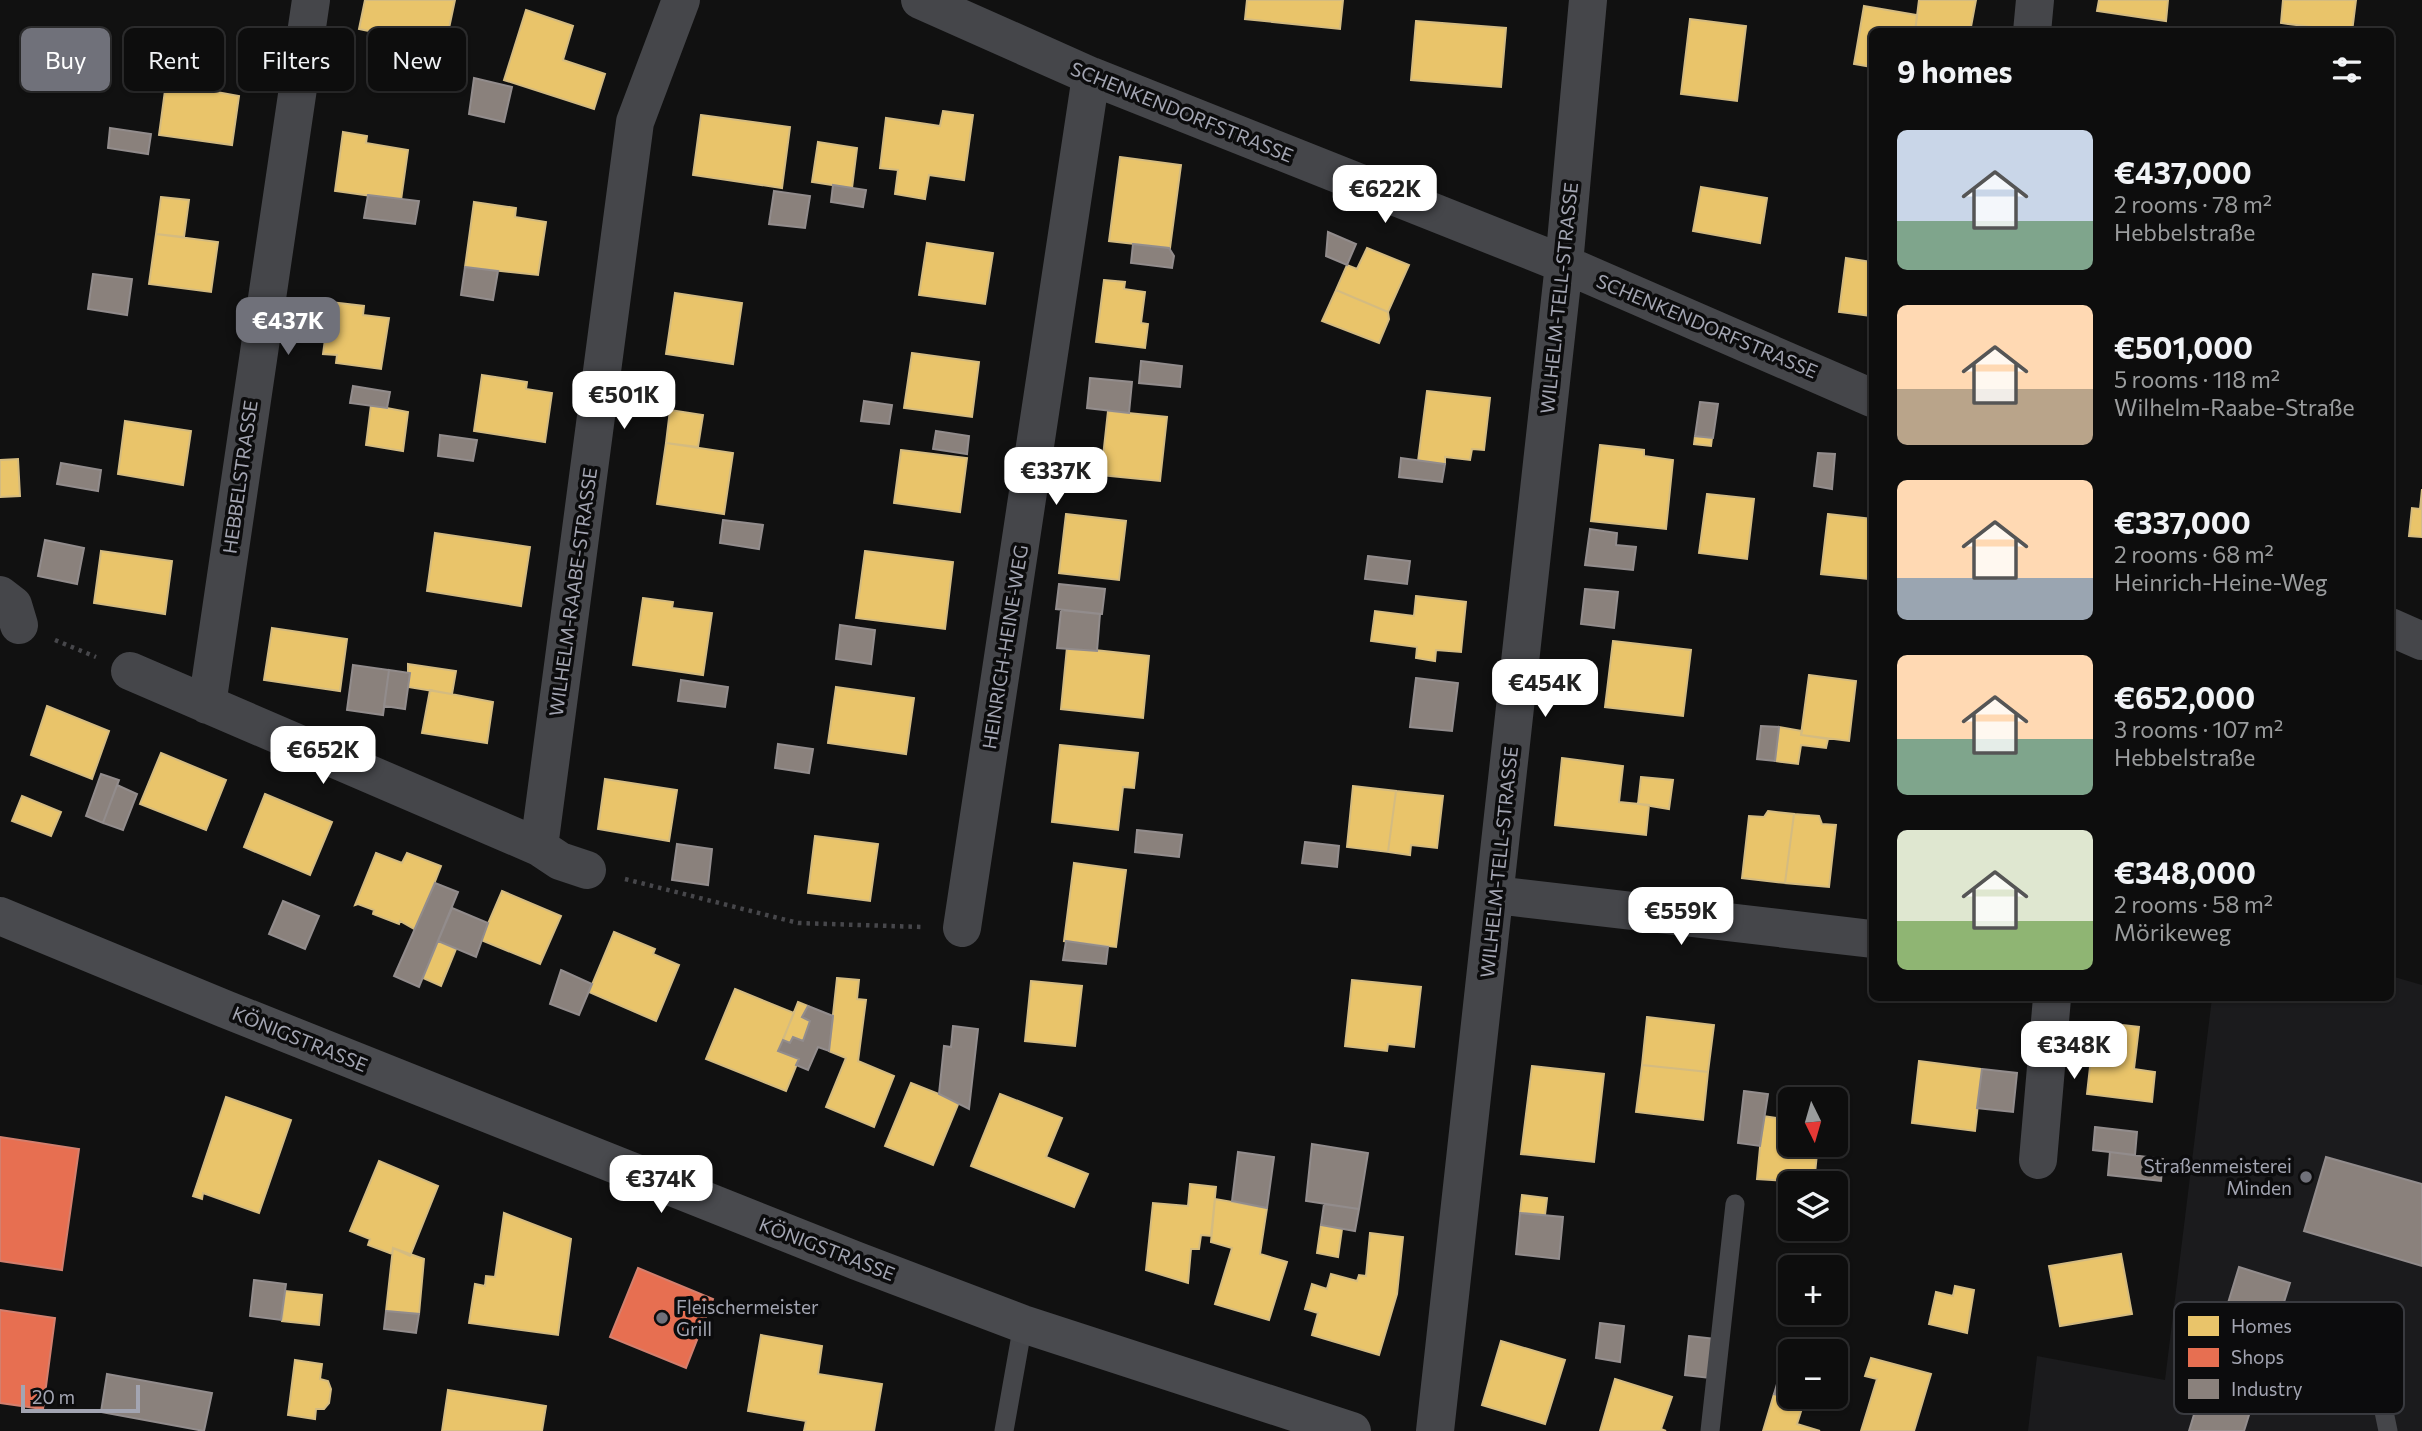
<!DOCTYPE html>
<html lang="en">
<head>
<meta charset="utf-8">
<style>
  body { margin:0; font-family:Commissioner,sans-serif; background:#1b1b1b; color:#f1f3f6; height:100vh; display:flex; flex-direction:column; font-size:26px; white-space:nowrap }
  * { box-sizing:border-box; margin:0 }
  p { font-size:23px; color:#9a9c9d }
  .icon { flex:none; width:38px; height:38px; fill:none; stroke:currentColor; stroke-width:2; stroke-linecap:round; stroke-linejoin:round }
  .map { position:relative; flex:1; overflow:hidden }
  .panel { position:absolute; left:1869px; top:28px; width:525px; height:973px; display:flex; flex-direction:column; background:#0d0d0d; border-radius:10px; box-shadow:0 2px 5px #0004,0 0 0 2px #2d2d2e }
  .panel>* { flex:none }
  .guide { position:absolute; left:21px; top:28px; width:665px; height:63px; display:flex; gap:14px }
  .needle { width:46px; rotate:175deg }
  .controls { position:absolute; left:1778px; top:1087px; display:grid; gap:14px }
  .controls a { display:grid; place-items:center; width:70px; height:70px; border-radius:10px; background:#0d0d0d; box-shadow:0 2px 5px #0004,0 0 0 2px #2d2d2e; font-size:35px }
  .scale { position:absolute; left:21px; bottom:18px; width:119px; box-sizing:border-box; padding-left:7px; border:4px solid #a3a5b2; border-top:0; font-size:19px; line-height:24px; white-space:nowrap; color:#a3a5b2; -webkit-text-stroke:5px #0c0c0d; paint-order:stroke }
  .price { position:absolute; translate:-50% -60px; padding:0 16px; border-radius:14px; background:#fff; color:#222; font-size:23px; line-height:46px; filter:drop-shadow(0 2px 4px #0008) }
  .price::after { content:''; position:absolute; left:50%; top:42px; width:21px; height:16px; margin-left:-10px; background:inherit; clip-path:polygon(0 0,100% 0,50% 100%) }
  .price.current { background:#70717a; color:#fff }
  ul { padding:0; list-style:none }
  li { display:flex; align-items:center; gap:21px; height:175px; padding:0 28px }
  li span { display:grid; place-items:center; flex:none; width:196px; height:140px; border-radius:10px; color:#555 }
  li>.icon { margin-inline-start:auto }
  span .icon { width:84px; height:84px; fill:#fffc; stroke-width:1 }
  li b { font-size:30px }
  h2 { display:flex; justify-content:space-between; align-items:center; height:84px; padding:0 28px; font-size:30px }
  .pill { padding:0 24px; border-radius:10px; background:#0d0d0d; box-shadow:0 2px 5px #0004,0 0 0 2px #2d2d2e; font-size:24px; line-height:63px }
  .pill.current { background:#70717a; color:#fff }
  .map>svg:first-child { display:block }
</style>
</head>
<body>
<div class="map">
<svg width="2422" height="1431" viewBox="0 0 2422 1431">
  <rect width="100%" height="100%" fill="#111"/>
  <path fill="#1b1b1d" d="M2391 976 2422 985V1431H2028L2037 1356 2165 1380 2212 998H2390Z"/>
  <path fill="#e9c46a" stroke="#d4bb80" stroke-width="2" d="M365 0H455L445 47 359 29Z
    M1247 0H1343L1340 29 1245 19Z
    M1919 0H1976L1970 32H1915Z
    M2099 0H2168L2166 21 2097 11Z
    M2283 0H2356L2352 32 2281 23Z
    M1864 6 1917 15 1915 32H1872V67L1854 64Z
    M526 10 573 26 563 60 605 74 594 109 504 80Z
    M1690 19 1746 26 1737 101 1681 94Z
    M1416 21 1506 28 1501 87 1411 80Z
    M167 76 213 83 211 91 239 96 232 145 159 135Z
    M943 111 973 115 964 180 929 175 925 199 895 194 898 170 880 168 886 118 940 126Z
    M701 115 790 127 782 188 693 175Z
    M343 132 367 136 366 143 408 150 401 200 335 191Z
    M818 142 857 148 852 188 812 182Z
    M1120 157 1181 165 1170 248 1109 241Z
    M1701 187 1767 198 1760 243 1693 231Z
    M161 197 189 200 184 237 156 234Z
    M474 202 516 208 515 217 546 222 538 275 465 267Z
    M156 234 218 242 211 292 149 284Z
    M927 243 993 253 985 304 919 295Z
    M1367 248 1409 265 1388 312 1336 290 1347 265 1357 269Z
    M1846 258 1872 262V316L1839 312Z
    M1104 280 1125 282 1124 289 1145 292 1141 323 1148 324 1145 348 1096 342Z
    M1336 290 1388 312 1389 319 1379 343 1322 321Z
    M675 293 742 303 733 364 666 354Z
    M330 302 364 306 363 315 389 318 381 369 336 363 337 355 323 354Z
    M912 353 979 362 972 417 904 408Z
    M482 375 527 382 526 389 552 393 545 442 474 431Z
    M1427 391 1490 398 1484 450 1472 449 1470 460 1445 457V464L1418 461Z
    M371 405 408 412 403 451 366 445Z
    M670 410 703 415 698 447 666 443Z
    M1108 411 1167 417 1160 481 1101 475Z
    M125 421 191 431 183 485 118 474Z
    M1695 436 1712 438 1711 446 1694 444Z
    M666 443 733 453 724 514 657 504Z
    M1600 445 1644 450V456L1673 460 1666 529 1591 521Z
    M901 450 967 458 960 512 894 503Z
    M18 459 20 496 0 497V460Z
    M2422 489V537L2409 536 2412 508 2420 509Z
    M1707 494 1754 499 1747 559 1699 553Z
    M1066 514 1126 521 1119 580 1059 573Z
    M1828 514 1872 519 1868 579 1821 574Z
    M435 533 530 547 521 606 427 591Z
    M101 551 172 561 165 614 94 603Z
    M865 551 953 562 945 629 856 618Z
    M1416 596 1466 602 1461 652 1436 650 1435 661 1416 658 1417 647 1371 641 1375 611 1414 616Z
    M643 598 673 602 672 608 712 613 703 675 633 665Z
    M272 628 347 639 340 691 264 680Z
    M1613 641 1691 650 1683 716 1605 707Z
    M1067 647 1149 656 1143 718 1061 709Z
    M408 664 456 671 452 694 408 687Z
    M1809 675 1856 681 1849 741 1801 735Z
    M836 687 914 698 906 754 828 743Z
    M430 690 493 702 487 743 422 733Z
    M47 706 109 731 92 779 31 755Z
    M1779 727 1802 731 1801 735 1828 739 1826 748 1801 745 1798 764 1775 761Z
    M1060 745 1138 753 1134 788 1123 787 1118 830 1052 822Z
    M161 753 226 780 206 830 140 804Z
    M1562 758 1623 766 1619 802 1649 805 1646 835 1555 825Z
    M1641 777 1673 780 1669 809 1638 804Z
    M605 779 677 790 669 841 598 829Z
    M1353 786 1396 791 1388 852 1347 847Z
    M1396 791 1443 796 1437 848 1411 845 1410 855 1388 852Z
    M265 794 332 822 310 875 244 847Z
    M22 796 61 812 51 836 12 821Z
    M1768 811 1794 814 1785 883 1742 878 1749 816 1764 817Z
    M1794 814 1819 816 1822 824 1836 825 1829 887 1785 883Z
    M815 836 878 844 870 901 808 893Z
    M376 853 402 863 407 853 441 866 416 930 400 921 399 924 373 914 374 910 358 904 355 905Z
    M1074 863 1126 870 1116 947 1064 941Z
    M502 891 561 916 540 964 481 940Z
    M614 932 655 949 653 954 679 965 656 1021 589 992Z
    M438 941 456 949 441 986 423 978Z
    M837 978 859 980 857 999 866 1000 858 1061 894 1076 874 1127 826 1107 846 1058 829 1051Z
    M1352 980 1421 987 1414 1047 1388 1044 1387 1051 1345 1046Z
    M1031 981 1082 986 1075 1046 1025 1041Z
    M735 989 794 1013 778 1051 799 1059 786 1091 706 1059Z
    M798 1002 808 1006 802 1017 810 1021 803 1041 793 1037 790 1043 783 1040Z
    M1647 1017 1714 1025 1708 1072 1642 1065Z
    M2095 1022 2139 1027 2134 1069 2155 1072 2152 1102 2087 1094Z
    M1919 1061 1982 1069 1975 1131 1912 1123Z
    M1642 1065 1708 1072 1703 1120 1636 1112Z
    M1532 1066 1604 1074 1594 1162 1521 1154Z
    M911 1083 959 1102 933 1165 885 1146Z
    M1000 1094 1062 1118 1046 1157 1088 1174 1074 1207 971 1166Z
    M226 1097 291 1120 259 1213 203 1193 202 1199 193 1196Z
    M1763 1116 1790 1120V1144H1818L1814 1183 1757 1179Z
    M379 1161 438 1186 410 1256 393 1248 392 1254 368 1245 370 1239 350 1231Z
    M1190 1184 1216 1187 1211 1236 1201 1235 1199 1249H1191L1188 1283 1146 1270 1153 1203 1188 1206Z
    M1522 1195 1547 1198 1545 1215 1520 1213Z
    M1215 1199 1267 1208 1260 1254 1287 1262 1269 1320 1215 1304 1232 1248 1211 1242Z
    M504 1213 571 1239 558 1335 469 1323 475 1284 485 1286 486 1276 495 1277Z
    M1321 1225 1342 1229 1338 1257 1317 1253Z
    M1370 1233 1403 1237 1397 1294 1379 1355 1312 1335 1318 1313 1305 1309 1312 1284 1327 1289 1331 1274 1357 1281 1359 1275 1366 1276Z
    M393 1248 424 1259 419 1314 386 1311Z
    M2121 1254 2132 1314 2060 1326 2049 1266Z
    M1955 1286 1974 1290 1967 1333 1929 1324 1936 1292 1953 1296Z
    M285 1291 322 1295 319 1325 282 1321Z
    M761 1335 822 1346 818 1374 882 1384 874 1431H804L806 1421 748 1411Z
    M1501 1341 1565 1360 1545 1424 1482 1405Z
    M1871 1358 1931 1374 1914 1431H1861L1877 1379 1865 1376Z
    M295 1360 322 1364 320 1379 328 1381 331 1389 329 1403 324 1409H316L315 1419 288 1415Z
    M1615 1379 1672 1397 1661 1429 1666 1431H1600Z
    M448 1390 546 1406 542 1431H442Z
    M1774 1394 1804 1402 1797 1424 1820 1431H1763Z"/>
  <path fill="#e76f51" stroke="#d37f6e" stroke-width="2" d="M0 1137 79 1149 62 1270 0 1261Z
    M638 1268 713 1299 686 1368 610 1337Z
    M0 1310 55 1318 43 1409 0 1403Z"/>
  <path fill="#8a817c" stroke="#928c8c" stroke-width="2" d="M412 40 445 47 441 69 407 62Z
    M474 78 512 87 504 122 469 114Z
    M110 128 151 134 148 154 108 148Z
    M833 185 866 190 863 207 831 202Z
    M774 191 810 196 805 228 769 224Z
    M368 195 419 201 415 224 364 218Z
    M1328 232 1356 244 1347 265 1326 256Z
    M1133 244 1169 248 1174 256 1172 268 1131 263Z
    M465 267 498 271 493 300 461 295Z
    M93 274 132 279 127 315 88 309Z
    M1141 361 1182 366 1180 387 1139 383Z
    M1090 378 1132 382 1129 413 1087 408Z
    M353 386 390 392 387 408 350 403Z
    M864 401 892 405 889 424 861 421Z
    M1700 402 1718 404 1713 438 1695 436Z
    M936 431 969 436 967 454 933 449Z
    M440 435 477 440 473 461 438 456Z
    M1818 453 1835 454 1832 489 1814 486Z
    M1401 458 1445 464 1442 482 1399 477Z
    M61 463 101 470 98 491 57 484Z
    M723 520 763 525 759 549 720 543Z
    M1590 529 1617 533 1616 545 1636 547 1633 570 1585 565Z
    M45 540 84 548 77 584 38 576Z
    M1368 556 1410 561 1407 584 1365 579Z
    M1059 584 1105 589 1102 614 1056 609Z
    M1585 589 1618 592 1614 628 1581 624Z
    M1061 610 1100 614 1097 651 1057 648Z
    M840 625 875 630 871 664 836 659Z
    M353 665 389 670 383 715 347 710Z
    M389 670 410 673 405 709 384 706Z
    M1416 678 1458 683 1452 731 1410 727Z
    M681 680 728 687 725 707 678 701Z
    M1761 726 1779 727 1775 761 1757 759Z
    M778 744 813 749 809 773 775 768Z
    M101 774 119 780 103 823 86 816Z
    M117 785 137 794 123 830 103 823Z
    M1137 830 1182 835 1179 857 1135 852Z
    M1305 842 1339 846 1337 867 1302 863Z
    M677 844 712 849 708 885 672 880Z
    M435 883 458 892 419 987 394 976Z
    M283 901 319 916 305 949 269 934Z
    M452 908 488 923 476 957 438 941Z
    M1066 941 1108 947 1106 964 1063 960Z
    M561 970 592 984 579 1015 550 1004Z
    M808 1006 833 1016 829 1051 818 1047 808 1070 796 1065 799 1059 778 1051 783 1040 790 1043 793 1037 803 1041 810 1021 802 1017Z
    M953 1026 978 1029 969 1109 939 1094 944 1046 951 1047Z
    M1982 1069 2017 1073 2013 1112 1977 1108Z
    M1744 1091 1768 1094 1760 1146 1738 1143Z
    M2095 1127 2137 1132 2135 1155 2093 1150Z
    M1312 1144 1368 1153 1359 1209 1306 1201Z
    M1238 1152 1274 1157 1267 1208 1232 1201Z
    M2110 1152 2163 1159 2161 1181 2108 1175Z
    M2326 1157 2422 1184V1266L2304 1231Z
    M1324 1204 1359 1209 1355 1231 1321 1225Z
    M1520 1213 1563 1217 1559 1259 1516 1254Z
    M2239 1267 2290 1283 2244 1431H2189Z
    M254 1280 286 1284 281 1320 250 1316Z
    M386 1311 419 1314 416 1333 384 1329Z
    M1600 1323 1624 1326 1620 1362 1596 1358Z
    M1689 1336 1715 1339 1710 1378 1685 1375Z
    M107 1374 212 1393 204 1431 101 1412Z
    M1780 1374 1790 1377V1396H1807L1805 1403 1774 1394Z"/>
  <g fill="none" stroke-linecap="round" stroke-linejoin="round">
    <path stroke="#47474b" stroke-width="4.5" stroke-dasharray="3.5 5" stroke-linecap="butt" d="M55 640 96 657
      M625 879 798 923 922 927"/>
    <path stroke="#45464a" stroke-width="19" d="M2380 1392 2388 1431
      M1004 1431 1023 1324
      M1710 1431 1735 1204"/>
    <path stroke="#45464a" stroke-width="38" d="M920 0 1091 76 1564 264 1872 398
      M2032 32 2035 0
      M0 595 13 605 19 625
      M2390 627 2422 641
      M130 671 539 847
      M207 705 311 0
      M587 870 560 861 539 847 635 122 681 0
      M1496 895 1872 939
      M962 928 1091 76
      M2038 1160 2052 998
      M1435 1431 1564 264 1588 0"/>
    <path stroke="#494a4e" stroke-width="38" d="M0 916 225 1009 857 1261 1023 1324 1352 1431"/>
  </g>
  <g fill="#70717a" stroke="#0c0c0d" stroke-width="2.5">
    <circle cx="2306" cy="1177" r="7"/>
    <circle cx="662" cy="1318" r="7"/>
  </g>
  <g text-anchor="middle" stroke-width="7" stroke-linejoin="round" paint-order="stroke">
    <g font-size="19" fill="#a3a5b2" stroke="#0c0c0d">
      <text transform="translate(1182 112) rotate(22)" y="7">SCHENKENDORFSTRASSE</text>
      <text transform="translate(1559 298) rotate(-84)" y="7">WILHELM-TELL-STRASSE</text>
      <text transform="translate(1707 326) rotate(23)" y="7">SCHENKENDORFSTRASSE</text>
      <text transform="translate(240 477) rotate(-82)" y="7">HEBBELSTRASSE</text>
      <text transform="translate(573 592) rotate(-82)" y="7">WILHELM-RAABE-STRASSE</text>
      <text transform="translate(1005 647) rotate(-81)" y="7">HEINRICH-HEINE-WEG</text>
      <text transform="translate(1499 862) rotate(-84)" y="7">WILHELM-TELL-STRASSE</text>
      <text transform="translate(300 1039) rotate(22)" y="7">KÖNIGSTRASSE</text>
      <text transform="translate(827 1249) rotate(21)" y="7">KÖNIGSTRASSE</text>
    </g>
    <g font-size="19" fill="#a3a5b2" stroke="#0c0c0d" text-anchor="end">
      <text x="2292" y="1173">Straßenmeisterei<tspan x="2292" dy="22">Minden</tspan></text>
      <text x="676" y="1314" text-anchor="start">Fleischermeister<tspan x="676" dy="22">Grill</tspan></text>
    </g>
  </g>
  <rect x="2174" y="1302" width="230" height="112" rx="10" fill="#0c0c0d" stroke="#393a3f" stroke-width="2"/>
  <rect x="2188" y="1316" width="31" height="20" fill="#e9c46a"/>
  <rect x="2188" y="1348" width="31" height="19" fill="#e76f51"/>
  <rect x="2188" y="1379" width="31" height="20" fill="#8a817c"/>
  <g font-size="19" fill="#a3a5b2">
    <text x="2231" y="1333">Homes</text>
    <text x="2231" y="1364">Shops</text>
    <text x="2231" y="1396">Industry</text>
  </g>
</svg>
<div class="controls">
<a><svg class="needle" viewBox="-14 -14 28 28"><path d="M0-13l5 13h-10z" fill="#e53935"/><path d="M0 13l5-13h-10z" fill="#9a9c9d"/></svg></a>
<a><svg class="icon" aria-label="layers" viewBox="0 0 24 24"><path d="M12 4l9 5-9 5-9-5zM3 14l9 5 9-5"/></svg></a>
<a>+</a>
<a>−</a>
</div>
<div class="scale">20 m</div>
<b class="price" style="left:1385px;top:225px">€622K</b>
<b class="price current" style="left:288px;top:357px">€437K</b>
<b class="price" style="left:624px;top:431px">€501K</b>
<b class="price" style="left:1056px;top:507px">€337K</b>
<b class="price" style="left:1545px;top:719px">€454K</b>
<b class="price" style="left:323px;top:786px">€652K</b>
<b class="price" style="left:1681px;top:947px">€559K</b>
<b class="price" style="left:2074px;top:1081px">€348K</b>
<b class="price" style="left:661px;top:1215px">€374K</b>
<div class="guide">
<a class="pill current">Buy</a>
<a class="pill">Rent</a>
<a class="pill">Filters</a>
<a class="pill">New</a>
</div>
<section class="panel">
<h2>9 homes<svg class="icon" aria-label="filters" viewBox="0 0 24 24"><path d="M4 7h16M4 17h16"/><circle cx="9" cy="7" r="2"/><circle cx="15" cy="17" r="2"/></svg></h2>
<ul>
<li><span style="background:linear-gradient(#c9d6e8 65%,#7fa58c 0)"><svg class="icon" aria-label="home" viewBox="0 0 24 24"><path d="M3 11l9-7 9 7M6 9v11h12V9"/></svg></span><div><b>€437,000</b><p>2 rooms · 78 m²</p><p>Hebbelstraße</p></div></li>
<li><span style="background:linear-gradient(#ffd9b3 60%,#b9a48a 0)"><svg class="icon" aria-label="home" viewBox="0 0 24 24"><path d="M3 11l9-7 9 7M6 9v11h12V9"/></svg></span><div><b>€501,000</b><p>5 rooms · 118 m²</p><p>Wilhelm-Raabe-Straße</p></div></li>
<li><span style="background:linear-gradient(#ffd9b3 70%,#9aa5b1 0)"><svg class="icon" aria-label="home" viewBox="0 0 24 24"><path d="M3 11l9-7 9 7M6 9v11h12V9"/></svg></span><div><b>€337,000</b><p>2 rooms · 68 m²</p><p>Heinrich-Heine-Weg</p></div></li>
<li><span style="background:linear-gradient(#ffd9b3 60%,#7fa58c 0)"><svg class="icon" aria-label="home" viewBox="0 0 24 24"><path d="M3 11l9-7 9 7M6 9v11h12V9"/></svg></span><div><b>€652,000</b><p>3 rooms · 107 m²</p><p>Hebbelstraße</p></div></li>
<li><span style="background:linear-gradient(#dfe7d0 65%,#8fb573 0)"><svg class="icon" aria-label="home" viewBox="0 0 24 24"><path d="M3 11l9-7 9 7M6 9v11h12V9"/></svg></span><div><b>€348,000</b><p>2 rooms · 58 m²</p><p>Mörikeweg</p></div></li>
</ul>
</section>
</div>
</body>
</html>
